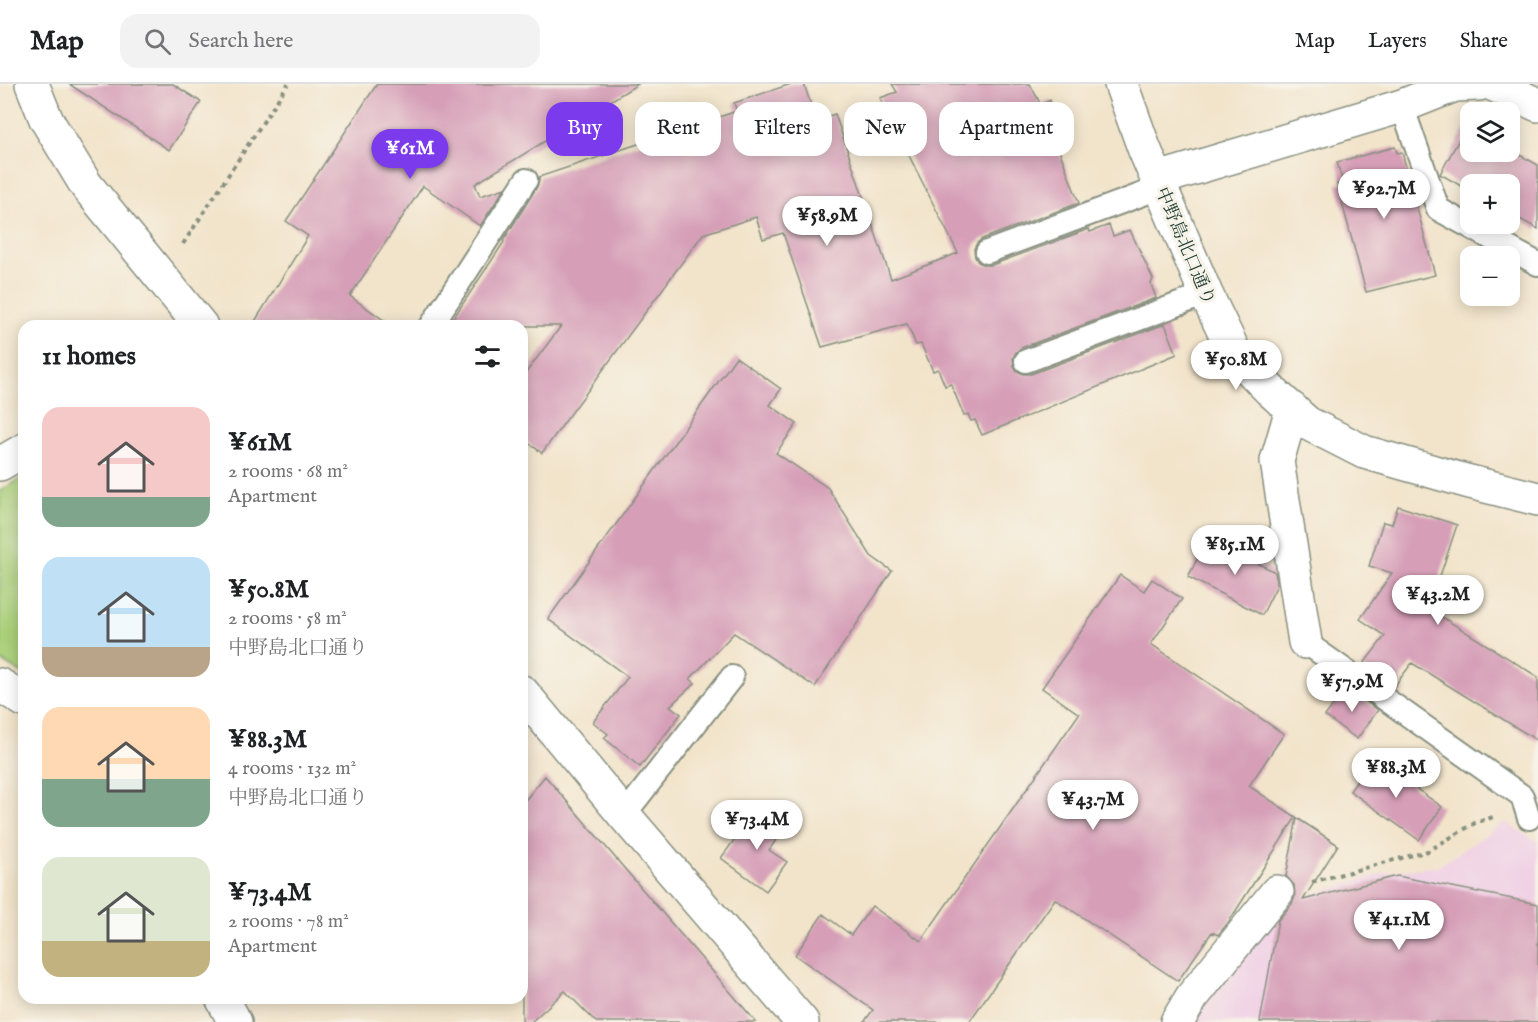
<!DOCTYPE html>
<html lang="en">
<head>
<meta charset="utf-8">
<style>
  body { margin:0; font-family:"IM FELL English","Noto Serif JP",serif; background:#f2f2f2; color:#202124; height:100vh; display:flex; flex-direction:column; font-size:22px; white-space:nowrap }
  * { box-sizing:border-box; margin:0 }
  p { font-size:20px; color:#757577 }
  .icon { flex:none; width:33px; height:33px; fill:none; stroke:currentColor; stroke-width:2; stroke-linecap:round; stroke-linejoin:round }
  .map { position:relative; flex:1; overflow:hidden }
  .panel { position:absolute; left:18px; top:236px; width:510px; height:684px; display:flex; flex-direction:column; background:#fff; border-radius:18px; box-shadow:0 3px 15px #0003 }
  .panel>* { flex:none }
  .banner { position:absolute; left:546px; top:18px; width:570px; height:54px; display:flex; gap:12px }
  .buttons { position:absolute; left:1460px; top:18px; display:grid; gap:12px }
  .buttons a { display:grid; place-items:center; width:60px; height:60px; border-radius:12px; background:#fff; box-shadow:0 3px 15px #0003; font-size:30px }
  .price { position:absolute; translate:-50% -51px; padding:0 14px; border-radius:21px; background:#fff; color:#222; font-size:20px; line-height:39px; filter:drop-shadow(0 2px 3px #0008) }
  .price::after { content:''; position:absolute; left:50%; top:36px; width:18px; height:14px; margin-left:-9px; background:inherit; clip-path:polygon(0 0,100% 0,50% 100%) }
  .price.on { background:#7c3aed; color:#fff }
  ul { padding:0; list-style:none }
  li { display:flex; align-items:center; gap:18px; height:150px; padding:0 24px }
  li span { display:grid; place-items:center; flex:none; width:168px; height:120px; border-radius:18px; color:#555 }
  li>.icon { margin-inline-start:auto }
  span .icon { width:72px; height:72px; fill:#fffc; stroke-width:1 }
  li b { font-size:26px }
  h2 { display:flex; justify-content:space-between; align-items:center; height:72px; padding:0 24px; font-size:26px }
  .tag { padding:0 21px; border-radius:18px; background:#fff; box-shadow:0 3px 15px #0003; font-size:21px; line-height:54px }
  .tag.on { background:#7c3aed; color:#fff }
  header { display:flex; align-items:center; gap:36px; box-sizing:border-box; height:84px; padding:0 30px; background:#fff; border-bottom:2px solid #e0e0e0 }
  header strong { font-size:28px }
  nav { display:flex; gap:33px; margin-inline-start:auto; font-size:21px }
  .search { width:420px; height:54px; background:#f2f2f2; display:flex; align-items:center; gap:15px; box-sizing:border-box; padding:0 21px; border-radius:18px; color:#757577; font-size:22px }
  .map>svg:first-child { display:block }
</style>
</head>
<body>
<header>
<strong>Map</strong>
<div class="search"><svg class="icon" aria-label="search" viewBox="0 0 24 24"><circle cx="10" cy="10" r="6"/><path d="M15 15l6 6"/></svg>Search here</div>
<nav><a>Map</a><a>Layers</a><a>Share</a></nav>
</header>
<div class="map">
<svg width="1538" height="938" viewBox="0 0 1538 938">
  <rect width="100%" height="100%" fill="#f7f3e8"/>
  <filter id="ink" filterUnits="userSpaceOnUse"><feTurbulence type="fractalNoise" baseFrequency=".0167" numOctaves="2"/><feDisplacementMap in="SourceGraphic" scale="12" xChannelSelector="R" yChannelSelector="G"/><feConvolveMatrix kernelMatrix="1 2 1 2 8 2 1 2 1" color-interpolation-filters="sRGB"/></filter>
  <filter id="wash" filterUnits="userSpaceOnUse"><feTurbulence type="fractalNoise" baseFrequency=".008" numOctaves="4" result="noise"/><feDisplacementMap in="SourceGraphic" scale="24" xChannelSelector="R" yChannelSelector="G"/><feGaussianBlur stdDeviation="1.35" result="paint"/><feColorMatrix in="noise" values="0 0 0 0 0 0 0 0 0 0 0 0 0 0 0 0 0 1.4 0 .05"/><feComposite in="paint" operator="in"/></filter>
  <g filter="url(#wash)">
    <rect width="100%" height="100%" fill="#f2e4cb"/>
    <path fill="#f0d0e5" d="M1505 738 1538 758V938H1190L1287 818 1387 788 1439 782Z"/>
    <path fill="#aad07a" stroke="#648657" stroke-width="1.5" d="M24 393V591L0 576V407Z"/>
    <g id="blocks">
      <path fill="#d69fb7" d="M69 0H173L201 18 169 66Z
        M377 0H638L475 100 480 112 505 104 480 142 423 102 350 212 392 242H252L308 152 286 137Z
        M791 0H804L816 36 835 30 891 195 958 169 880 14 897 8 892 0H1030L1041 21 1050 16 1068 52 1056 58 1079 119 982 155 977 159 974 165 975 173 978 178 984 181H992L1089 145 1090 148 1109 141 1113 152 1130 146 1153 195 1151 200 1156 214 1021 264 1016 268 1013 274 1014 282 1017 287 1023 290H1031L1165 240 1177 270 982 351 975 336 971 337 968 330 964 332 951 300 945 302 938 285 933 287 921 260 916 261 907 240 822 263 783 149 763 155 756 133 703 150 542 369 522 354V294L561 242H448L504 158 503 157 537 103 539 97V93L737 27 734 19Z
        M1467 41 1470 43V68H1509V65L1538 81V145L1509 129V100H1470V107L1440 90Z
        M1395 63 1397 69 1402 68 1435 191 1366 208 1337 100 1343 99 1337 78Z
        M736 273 781 305 770 321 797 340 776 369 828 404 871 472 892 487 815 603 734 549 690 595 695 599 670 622 681 630 640 683 604 654 608 650 593 638 628 593 548 535Z
        M1398 422 1457 441 1429 525 1538 593V657L1412 579 1393 604 1362 582 1385 552 1360 535 1392 489 1369 482 1383 438 1392 440Z
        M1208 454 1275 488 1277 501 1262 531 1188 493Z
        M1120 491 1144 507 1152 495 1182 515 1151 560 1284 650 1249 702 1296 733 1228 839 1218 851 1212 848 1178 897 1055 815 969 938H864L873 926 795 871 823 830 851 851 872 822 921 857 1079 630 1042 604Z
        M1346 604 1378 626 1357 655 1325 632Z
        M1373 674 1442 723 1419 756 1350 707Z
        M545 692 558 707 756 938H596L565 907 531 938H522V720Z
        M757 725 784 745 769 766 787 778 766 807 721 774Z
        M1297 734 1338 761 1303 816 1397 792 1538 820V938H1260L1278 836 1292 820 1295 812 1294 801 1286 792Z"/>
    </g>
  </g>
  <g filter="url(#ink)">
    <use href="#blocks" fill-opacity="0" stroke="#889080" stroke-width="1.5"/>
    <g fill="none" stroke-linecap="round" stroke-linejoin="round">
      <g stroke="#889080" stroke-width="26">
        <path id="lane" d="M1402 22 1438 125 1538 180
          M987 168 1162 103
          M431 242 526 96
          M1026 277 1206 210
          M1305 558 1522 712 1529 734
          M624 731 732 593"/>
      </g>
      <g stroke="#889080" stroke-width="36">
        <path id="street" d="M32 0 46 35 86 101 201 242
          M1492 0 1538 21
          M1158 95 1402 22 1455 1 1479 0
          M1292 325 1277 377 1305 558
          M0 380 24 366
          M0 601 24 616
          M522 608 624 731 802 938
          M222 914 235 938
          M1177 938 1192 913 1277 808"/>
      </g>
      <g stroke="#889080" stroke-width="36">
        <path id="secondary" d="M1121 0 1144 64 1206 210 1235 270 1270 306 1307 339 1364 368 1466 397 1538 415"/>
      </g>
      <path stroke="#889080" stroke-width="4" stroke-dasharray="4.5 4.5" stroke-linecap="butt" d="M183 160 288 0
        M1312 798 1428 767 1475 739 1493 733"/>
      <use href="#lane" stroke="#fff" stroke-width="22"/>
      <use href="#street" stroke="#fff" stroke-width="33"/>
      <use href="#secondary" stroke="#fff" stroke-width="33"/>
    </g>
  </g>
  <g text-anchor="middle" stroke-width="6" stroke-linejoin="round" paint-order="stroke">
    <g font-size="18" fill="#1f3d34" stroke="#f7f3e8">
      <text transform="translate(1186 162) rotate(67)" y="6">中野島北口通り</text>
    </g>
  </g>
</svg>
<div class="buttons">
<a><svg class="icon" aria-label="layers" viewBox="0 0 24 24"><path d="M12 4l9 5-9 5-9-5zM3 14l9 5 9-5"/></svg></a>
<a>+</a>
<a>−</a>
</div>
<b class="price on" style="left:410px;top:96px">¥61M</b>
<b class="price" style="left:1384px;top:136px">¥92.7M</b>
<b class="price" style="left:827px;top:163px">¥58.9M</b>
<b class="price" style="left:1236px;top:307px">¥50.8M</b>
<b class="price" style="left:1235px;top:492px">¥85.1M</b>
<b class="price" style="left:1438px;top:542px">¥43.2M</b>
<b class="price" style="left:1352px;top:629px">¥57.9M</b>
<b class="price" style="left:1396px;top:715px">¥88.3M</b>
<b class="price" style="left:1093px;top:747px">¥43.7M</b>
<b class="price" style="left:757px;top:767px">¥73.4M</b>
<b class="price" style="left:1399px;top:867px">¥41.1M</b>
<div class="banner">
<a class="tag on">Buy</a>
<a class="tag">Rent</a>
<a class="tag">Filters</a>
<a class="tag">New</a>
<a class="tag">Apartment</a>
</div>
<section class="panel">
<h2>11 homes<svg class="icon" aria-label="filters" viewBox="0 0 24 24"><path d="M4 7h16M4 17h16"/><circle cx="9" cy="7" r="2"/><circle cx="15" cy="17" r="2"/></svg></h2>
<ul>
<li><span style="background:linear-gradient(#f6c9c9 75%,#7fa58c 0)"><svg class="icon" aria-label="home" viewBox="0 0 24 24"><path d="M3 11l9-7 9 7M6 9v11h12V9"/></svg></span><div><b>¥61M</b><p>2 rooms · 68 m²</p><p>Apartment</p></div></li>
<li><span style="background:linear-gradient(#bfe0f5 75%,#b9a48a 0)"><svg class="icon" aria-label="home" viewBox="0 0 24 24"><path d="M3 11l9-7 9 7M6 9v11h12V9"/></svg></span><div><b>¥50.8M</b><p>2 rooms · 58 m²</p><p>中野島北口通り</p></div></li>
<li><span style="background:linear-gradient(#ffd9b3 60%,#7fa58c 0)"><svg class="icon" aria-label="home" viewBox="0 0 24 24"><path d="M3 11l9-7 9 7M6 9v11h12V9"/></svg></span><div><b>¥88.3M</b><p>4 rooms · 132 m²</p><p>中野島北口通り</p></div></li>
<li><span style="background:linear-gradient(#dfe7d0 70%,#c2b280 0)"><svg class="icon" aria-label="home" viewBox="0 0 24 24"><path d="M3 11l9-7 9 7M6 9v11h12V9"/></svg></span><div><b>¥73.4M</b><p>2 rooms · 78 m²</p><p>Apartment</p></div></li>
</ul>
</section>
</div>
</body>
</html>
